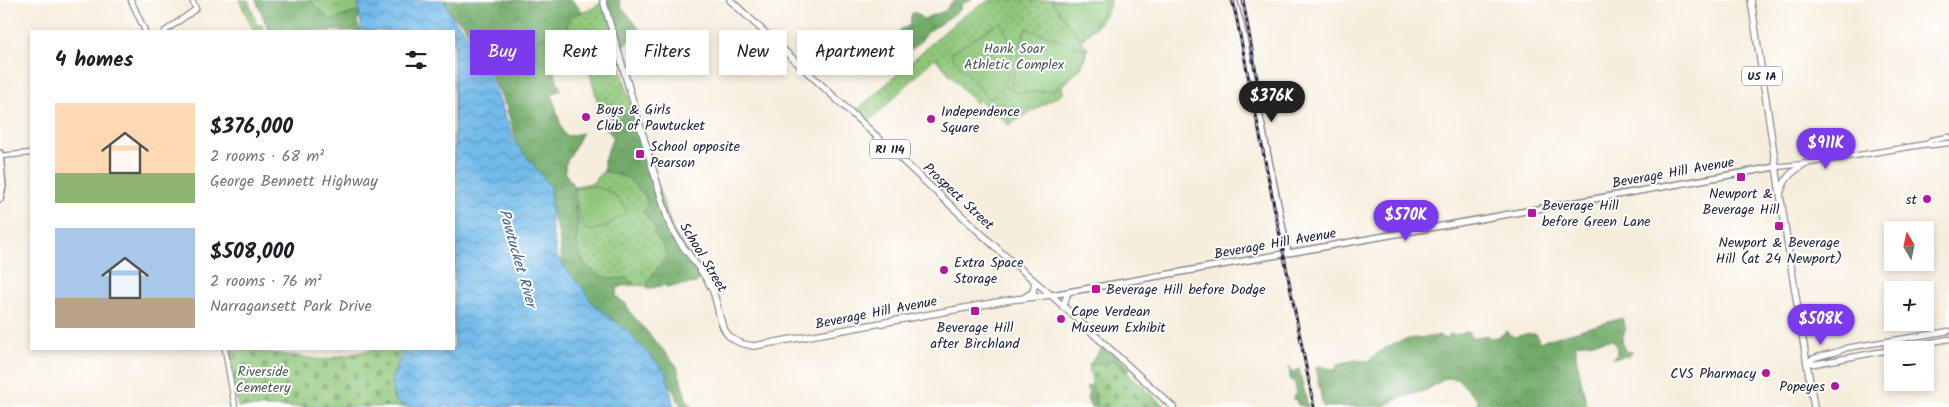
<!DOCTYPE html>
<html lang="en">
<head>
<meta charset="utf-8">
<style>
  body { margin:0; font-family:Kalam,sans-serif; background:#f2f2f2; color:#202124; height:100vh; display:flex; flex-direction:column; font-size:19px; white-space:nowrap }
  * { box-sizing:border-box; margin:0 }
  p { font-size:16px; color:#757577 }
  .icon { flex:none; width:28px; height:28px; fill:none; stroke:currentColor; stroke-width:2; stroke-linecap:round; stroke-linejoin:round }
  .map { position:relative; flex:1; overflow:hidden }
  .side { position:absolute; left:30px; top:30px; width:425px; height:320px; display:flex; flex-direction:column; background:#fff; border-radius:0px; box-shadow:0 2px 8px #0003 }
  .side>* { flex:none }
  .top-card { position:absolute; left:470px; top:30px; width:475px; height:45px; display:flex; gap:10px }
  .needle { width:32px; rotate:351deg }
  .tools { position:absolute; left:1884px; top:221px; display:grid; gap:10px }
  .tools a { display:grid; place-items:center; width:50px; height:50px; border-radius:0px; background:#fff; box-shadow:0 2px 8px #0003; font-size:25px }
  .price { position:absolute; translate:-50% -42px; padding:0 11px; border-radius:18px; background:#7c3aed; color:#fff; font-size:16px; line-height:32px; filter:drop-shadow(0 1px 2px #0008) }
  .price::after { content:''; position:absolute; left:50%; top:30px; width:15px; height:11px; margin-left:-8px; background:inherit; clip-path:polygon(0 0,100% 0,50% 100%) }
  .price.on { background:#222; color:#fff }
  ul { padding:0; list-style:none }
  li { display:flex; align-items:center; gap:15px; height:125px; padding:0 25px }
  li span { display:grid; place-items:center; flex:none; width:140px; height:100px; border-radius:0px; color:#555 }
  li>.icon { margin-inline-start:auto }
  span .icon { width:60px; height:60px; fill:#fffc; stroke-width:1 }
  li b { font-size:21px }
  h2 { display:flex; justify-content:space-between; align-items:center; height:60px; padding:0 25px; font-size:21px }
  .tag { padding:0 18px; border-radius:0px; background:#fff; box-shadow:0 2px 8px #0003; font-size:18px; line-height:45px }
  .tag.on { background:#7c3aed; color:#fff }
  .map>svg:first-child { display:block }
</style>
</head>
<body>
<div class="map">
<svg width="1949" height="407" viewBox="0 0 1949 407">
  <defs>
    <pattern id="grass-tufts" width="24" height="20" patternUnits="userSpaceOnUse" patternTransform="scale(1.25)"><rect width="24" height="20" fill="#8ec679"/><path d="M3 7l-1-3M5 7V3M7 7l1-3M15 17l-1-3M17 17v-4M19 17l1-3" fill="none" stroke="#74a064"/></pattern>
    <pattern id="forest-crowns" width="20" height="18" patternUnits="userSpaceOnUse" patternTransform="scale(1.25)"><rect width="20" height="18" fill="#72ab69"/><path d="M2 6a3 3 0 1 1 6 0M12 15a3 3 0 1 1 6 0" fill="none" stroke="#5d8b58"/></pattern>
    <pattern id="cemetery-stones" width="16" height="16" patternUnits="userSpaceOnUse" patternTransform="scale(1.25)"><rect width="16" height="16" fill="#8ec679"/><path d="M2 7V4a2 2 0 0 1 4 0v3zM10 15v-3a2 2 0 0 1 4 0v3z" fill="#74a064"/></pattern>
    <pattern id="park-dots" width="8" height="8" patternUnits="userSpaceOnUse" patternTransform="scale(1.25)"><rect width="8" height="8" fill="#8ec679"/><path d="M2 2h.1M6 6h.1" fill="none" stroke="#74a064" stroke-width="1.8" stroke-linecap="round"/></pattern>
    <pattern id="water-waves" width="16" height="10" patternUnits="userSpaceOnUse" patternTransform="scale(1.25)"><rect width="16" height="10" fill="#71bae9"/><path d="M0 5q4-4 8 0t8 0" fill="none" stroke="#5c97be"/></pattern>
  </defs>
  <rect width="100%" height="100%" fill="#fff"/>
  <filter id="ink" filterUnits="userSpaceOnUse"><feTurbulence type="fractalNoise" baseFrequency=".02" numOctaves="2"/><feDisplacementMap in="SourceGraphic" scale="10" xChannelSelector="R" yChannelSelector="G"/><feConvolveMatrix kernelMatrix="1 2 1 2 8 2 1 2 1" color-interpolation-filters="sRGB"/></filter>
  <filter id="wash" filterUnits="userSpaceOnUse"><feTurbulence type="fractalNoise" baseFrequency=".0096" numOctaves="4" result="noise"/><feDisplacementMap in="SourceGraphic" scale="20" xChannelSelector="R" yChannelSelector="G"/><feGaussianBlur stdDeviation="1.12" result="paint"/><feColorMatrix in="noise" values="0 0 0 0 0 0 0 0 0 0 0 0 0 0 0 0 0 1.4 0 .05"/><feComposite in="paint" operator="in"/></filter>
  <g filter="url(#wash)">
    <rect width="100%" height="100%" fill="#f6eddc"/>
    <path fill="url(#grass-tufts)" stroke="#58745a" d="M239 0H248L257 25H262L263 31H254Z
      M311 0H360V10L330 21C325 13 316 10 311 0Z"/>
    <path fill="url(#forest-crowns)" stroke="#4a6652" d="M256 0H311C316 10 325 13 330 21L360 10 357 22 361 31H269Z
      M445 0H572L582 11 572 16V31L579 57 571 52 555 56 552 59 557 81 561 90 554 93 552 95 563 133 567 136 582 133 565 165 566 174 575 189 574 206 579 230 576 240 581 258 628 277 634 282 632 285 622 286 617 289 616 296 626 304 630 312 677 366 686 398 692 407H682L663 372 594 307 568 275 562 264 559 235 547 195 518 147 506 106 490 71 485 65 470 54 476 47V43L462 23 451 14Z
      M603 0H620L621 8 627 13 640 30 620 49Z
      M957 0H972L962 3 960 10 925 34C923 41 916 47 909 50L908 46 905 44 888 52V42L901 29 909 26 912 13H917L922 19H926L927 17 945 11 950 4Z
      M632 108 673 231 703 277 696 283 666 287 664 285 648 289 647 286 648 281 664 247 655 234 654 227 644 212 647 203C636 185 625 175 604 171V161L613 137 606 128 613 121 616 124 622 116Z
      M1622 318 1626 330C1621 336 1622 344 1625 351L1633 352 1629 356 1612 358 1617 353 1616 344 1612 340 1576 344V356L1587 407H1479L1477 400 1458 379 1446 378 1427 390 1400 398 1384 406 1323 407 1316 368 1319 366 1335 370 1338 364 1354 360 1369 361C1382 348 1397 340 1415 338 1424 337 1430 338 1439 335L1444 339 1451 334 1455 335 1468 332 1472 338 1487 335 1489 338C1496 338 1501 337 1506 331L1514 337C1523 335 1528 332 1537 335L1539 342Z
      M1104 345 1130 368 1118 382 1110 407H1091L1087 398 1089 392 1086 387 1095 383 1089 365Z
      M1289 366 1291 373 1299 369 1308 407 1298 405 1296 400 1293 398 1296 392 1295 383 1290 379Z"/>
    <path fill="url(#cemetery-stones)" stroke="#58745a" d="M229 349H244L323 360 376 349H404L391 381 394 399 405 407H238Z
      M1114 361 1165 407H1097L1089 366Z"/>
    <path fill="url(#park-dots)" stroke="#58745a" d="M990 0H1110C1111 15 1091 32 1081 41L1088 49 1081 68 1062 86 1063 93 1009 125 979 100 975 103 935 58 870 121 858 109 960 18Z
      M603 2 632 108 622 116 616 124 605 110H601L599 107C595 94 590 64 579 57L572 31 567 25 570 22 572 16 595 7Z
      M604 171 627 178 645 196 647 203 644 212 654 227 655 234 664 247 666 257 648 281 647 286 632 285 634 282 630 281 628 277C603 285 576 265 577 239 577 232 579 227 578 220 576 207 572 199 575 186L593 183 598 176 603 172 604 173Z"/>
    <path fill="#8ec679" stroke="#58745a" d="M1051 0H1106C1101 17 1094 28 1080 39Z
      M1000 22C1003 28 1008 34 1009 40 1015 61 1009 86 990 99L951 55 953 52Z
      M1028 29 1087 50 1079 68 1053 90 1021 93 1010 90 1025 30Z
      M590 186C607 188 619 196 627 212 615 219 599 234 585 229L577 208 576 189Z"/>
    <path fill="url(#water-waves)" stroke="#4a6e92" d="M357 0H444L450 14 471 38 492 79 515 142 550 186 552 229 557 256 569 273 583 288 592 303 626 330 666 372 674 407H405L394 399 391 381 404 349H454V31H362Z"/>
  </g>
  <g filter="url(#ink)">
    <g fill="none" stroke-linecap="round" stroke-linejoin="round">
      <g stroke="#8c888c" stroke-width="7">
        <path id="tertiary" d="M131 0 145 31
          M165 31 196 9 192 0
          M1927 144 1931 140 1949 137
          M0 156 31 153
          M1775 167 1804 164 1927 144 1932 145 1949 143
          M225 349 235 407
          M1807 362C1818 354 1833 355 1846 348L1949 331
          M1807 362 1814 364 1949 339"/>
      </g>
      <g stroke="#8c888c" stroke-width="8">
        <path id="secondary" d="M1234 0 1241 24 1288 253
          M0 153 3 186 0 199
          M1051 295 1775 167"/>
      </g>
      <g stroke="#8c888c" stroke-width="8">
        <path id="primary" d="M603 0 668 220C678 246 700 264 712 289 719 304 718 324 729 336 736 343 745 345 754 346L1009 300 1051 295
          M730 0 1003 254 1051 295 1173 407
          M1751 0 1790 260 1814 407
          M1780 193C1786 176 1790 174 1804 164
          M1025 297 1033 292 1035 282
          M1063 307 1068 292"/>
      </g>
      <use href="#tertiary" stroke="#fff" stroke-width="4.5"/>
      <use href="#secondary" stroke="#fff" stroke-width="5"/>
      <use href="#primary" stroke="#fff" stroke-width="5.5"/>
      <g stroke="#22223b" stroke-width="3">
        <path id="rail" d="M1233 0 1314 407
          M1243 0 1257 78"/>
      </g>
      <use href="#rail" stroke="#fff" stroke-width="1" stroke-dasharray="4" stroke-linecap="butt"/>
    </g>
  </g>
  <g fill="#b5179e" stroke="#fff" stroke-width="2">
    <circle cx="586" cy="117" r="5"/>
    <circle cx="931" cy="119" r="5"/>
    <rect x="635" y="149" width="10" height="10" rx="2.5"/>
    <rect x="1736" y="172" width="10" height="10" rx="2.5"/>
    <circle cx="1927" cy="199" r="5"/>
    <rect x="1527" y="208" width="10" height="10" rx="2.5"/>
    <rect x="1774" y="221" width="10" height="10" rx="2.5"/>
    <circle cx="944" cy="270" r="5"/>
    <rect x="1091" y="284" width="10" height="10" rx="2.5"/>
    <rect x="970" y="306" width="10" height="10" rx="2.5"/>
    <circle cx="1061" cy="319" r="5"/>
    <circle cx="1766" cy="373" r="5"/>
    <circle cx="1835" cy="386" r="5"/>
  </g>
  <g text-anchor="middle" stroke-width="4" stroke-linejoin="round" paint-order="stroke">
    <g fill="#fff" stroke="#646476" stroke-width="1">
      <rect x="1742" y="66.5" width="40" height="19" rx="4"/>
      <rect x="870" y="139.5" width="40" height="19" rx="4"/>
    </g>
    <g font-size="12" font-weight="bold" fill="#22223b">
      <text x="1762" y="80">US 1A</text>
      <text x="890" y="153">RI 114</text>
    </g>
    <g font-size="14" fill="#485b51" stroke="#fff">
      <text x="1014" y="53">Hank Soar<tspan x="1014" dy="16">Athletic Complex</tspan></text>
      <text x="263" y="376">Riverside<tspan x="263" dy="16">Cemetery</tspan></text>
    </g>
    <g font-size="14" fill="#22223b" stroke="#fff" text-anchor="start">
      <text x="596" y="114">Boys &amp; Girls<tspan x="596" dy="16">Club of Pawtucket</tspan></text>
      <text x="941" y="116">Independence<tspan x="941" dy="16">Square</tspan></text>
      <text x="650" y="151">School opposite<tspan x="650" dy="16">Pearson</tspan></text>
      <text x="1741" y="198" text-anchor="middle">Newport &amp;<tspan x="1741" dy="16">Beverage Hill</tspan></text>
      <text x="1917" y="204" text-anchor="end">st</text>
      <text x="1542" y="210">Beverage Hill<tspan x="1542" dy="16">before Green Lane</tspan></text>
      <text x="1779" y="247" text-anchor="middle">Newport &amp; Beverage<tspan x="1779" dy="16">Hill (at 24 Newport)</tspan></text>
      <text x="954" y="267">Extra Space<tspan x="954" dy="16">Storage</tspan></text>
      <text x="1106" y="294">Beverage Hill before Dodge</text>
      <text x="1071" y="316">Cape Verdean<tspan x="1071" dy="16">Museum Exhibit</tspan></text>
      <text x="975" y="332" text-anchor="middle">Beverage Hill<tspan x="975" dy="16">after Birchland</tspan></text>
      <text x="1756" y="378" text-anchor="end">CVS Pharmacy</text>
      <text x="1825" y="391" text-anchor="end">Popeyes</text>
    </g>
    <g font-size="14" fill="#22223b" stroke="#fff">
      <text transform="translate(1673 172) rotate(-10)" y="5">Beverage Hill Avenue</text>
      <text transform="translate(959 196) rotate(43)" y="5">Prospect Street</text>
      <text transform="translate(1275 243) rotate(-10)" y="5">Beverage Hill Avenue</text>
      <text transform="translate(704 257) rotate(59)" y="5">School Street</text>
      <text transform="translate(876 312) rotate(-11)" y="5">Beverage Hill Avenue</text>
    </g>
    <g font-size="15" font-style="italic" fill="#425f81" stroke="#fff">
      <text transform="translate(518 258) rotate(74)" y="5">Pawtucket River</text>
    </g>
  </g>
</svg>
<div class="tools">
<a><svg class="needle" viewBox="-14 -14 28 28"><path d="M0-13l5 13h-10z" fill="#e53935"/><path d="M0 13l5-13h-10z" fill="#757577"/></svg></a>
<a>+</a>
<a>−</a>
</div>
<b class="price on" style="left:1272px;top:123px">$376K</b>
<b class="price" style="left:1826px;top:170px">$911K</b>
<b class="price" style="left:1406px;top:242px">$570K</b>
<b class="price" style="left:1821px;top:346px">$508K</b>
<div class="top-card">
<a class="tag on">Buy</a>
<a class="tag">Rent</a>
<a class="tag">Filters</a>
<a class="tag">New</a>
<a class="tag">Apartment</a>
</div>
<section class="side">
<h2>4 homes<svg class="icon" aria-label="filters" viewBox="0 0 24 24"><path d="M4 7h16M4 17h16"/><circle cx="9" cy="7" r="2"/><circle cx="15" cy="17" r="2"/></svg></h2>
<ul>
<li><span style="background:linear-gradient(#ffd9b3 70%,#8fb573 0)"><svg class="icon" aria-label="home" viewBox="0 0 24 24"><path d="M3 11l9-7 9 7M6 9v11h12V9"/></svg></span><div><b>$376,000</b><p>2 rooms · 68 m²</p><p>George Bennett Highway</p></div></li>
<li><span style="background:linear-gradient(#a9c7e8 70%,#b9a48a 0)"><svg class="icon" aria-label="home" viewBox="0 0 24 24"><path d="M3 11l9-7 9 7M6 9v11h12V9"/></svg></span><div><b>$508,000</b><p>2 rooms · 76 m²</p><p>Narragansett Park Drive</p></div></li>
</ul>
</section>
</div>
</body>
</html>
